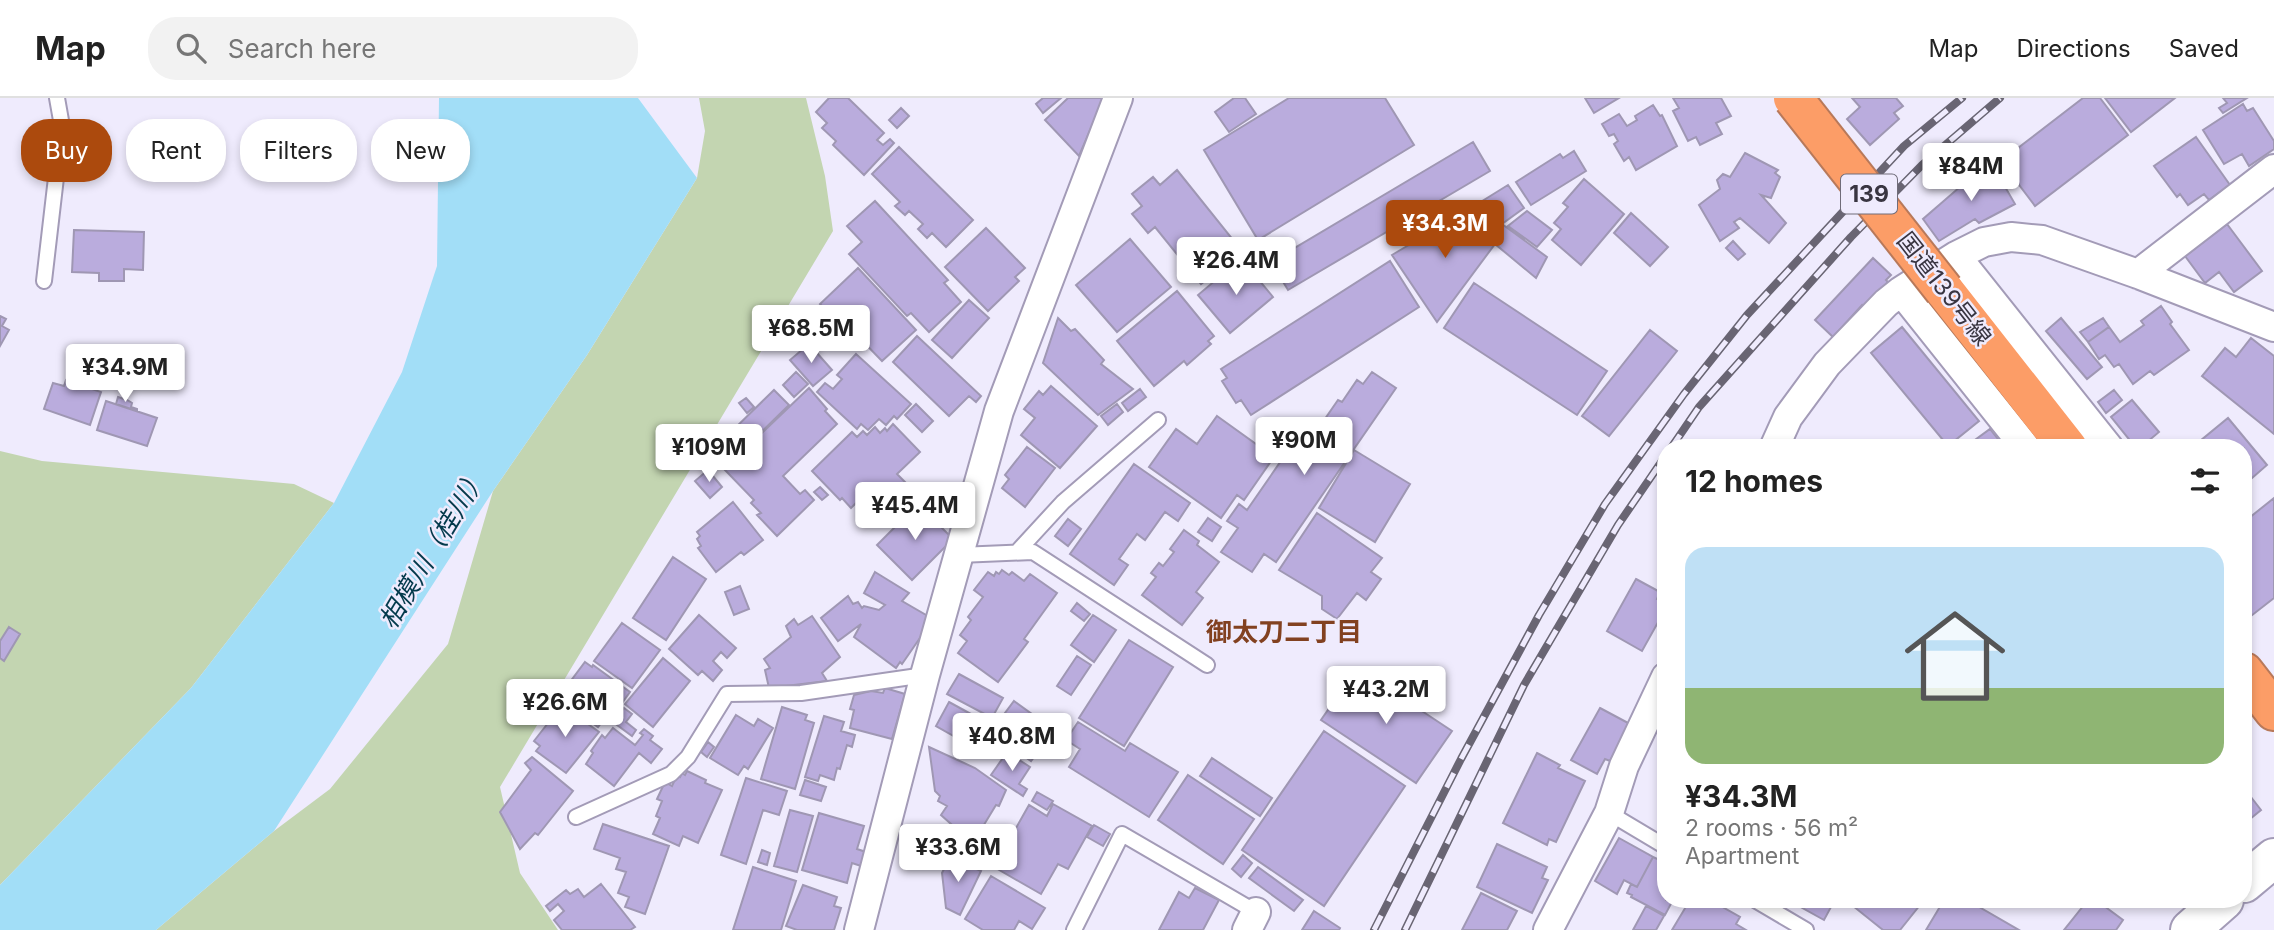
<!DOCTYPE html>
<html lang="en">
<head>
<meta charset="utf-8">
<style>
  body { margin:0; font-family:Inter,"Noto Sans JP",sans-serif; background:#f2f2f2; color:#222; height:100vh; display:flex; flex-direction:column; font-size:26px; white-space:nowrap }
  * { box-sizing:border-box; margin:0 }
  p { font-size:23px; color:#767676 }
  .icon { flex:none; width:38px; height:38px; fill:none; stroke:currentColor; stroke-width:2; stroke-linecap:round; stroke-linejoin:round }
  .map { position:relative; flex:1; overflow:hidden }
  .sheet { position:absolute; left:1657px; top:341px; width:595px; height:469px; display:flex; flex-direction:column; background:#fff; border-radius:28px; box-shadow:0 4px 10px #0003 }
  .sheet>* { flex:none }
  .top-card { position:absolute; left:21px; top:21px; width:665px; height:63px; display:flex; gap:14px }
  .price { position:absolute; translate:-50% -60px; padding:0 16px; border-radius:7px; background:#fff; color:#222; font-size:23px; line-height:46px; filter:drop-shadow(0 2px 4px #0008) }
  .price::after { content:''; position:absolute; left:50%; top:42px; width:21px; height:16px; margin-left:-10px; background:inherit; clip-path:polygon(0 0,100% 0,50% 100%) }
  .price.active { background:#ac4a0d; color:#fff }
  ul { padding:0; list-style:none }
  li { display:grid; align-content:center; gap:14px; height:371px; padding:0 28px }
  li span { display:grid; place-items:center; height:217px; border-radius:21px; color:#555 }
  li>.icon { margin-inline-start:auto }
  span .icon { width:126px; height:126px; fill:#fffc; stroke-width:1 }
  li b { font-size:30px }
  h2 { display:flex; justify-content:space-between; align-items:center; height:84px; padding:0 28px; font-size:30px }
  .chip { padding:0 24px; border-radius:28px; background:#fff; box-shadow:0 4px 10px #0003; font-size:24px; line-height:63px }
  .chip.active { background:#ac4a0d; color:#fff }
  header { display:flex; align-items:center; gap:42px; box-sizing:border-box; height:98px; padding:0 35px; background:#fff; border-bottom:2px solid #e0e0e0 }
  header strong { font-size:33px }
  nav { display:flex; gap:38px; margin-inline-start:auto; font-size:24px }
  .search { width:490px; height:63px; background:#f2f2f2; display:flex; align-items:center; gap:18px; box-sizing:border-box; padding:0 24px; border-radius:28px; color:#767676; font-size:26px }
  .map>svg:first-child { display:block }
</style>
</head>
<body>
<header>
<strong>Map</strong>
<div class="search"><svg class="icon" aria-label="search" viewBox="0 0 24 24"><circle cx="10" cy="10" r="6"/><path d="M15 15l6 6"/></svg>Search here</div>
<nav><a>Map</a><a>Directions</a><a>Saved</a></nav>
</header>
<div class="map">
<svg width="2274" height="832" viewBox="0 0 2274 832">
  <rect width="100%" height="100%" fill="#efebfd"/>
  <path fill="#c3d5b1" d="M699 0H806L825 78 833 133 500 689 520 775 558 832H156L274 733 330 691 448 546 493 393 587 257 697 80 705 33Z
    M0 353 42 363 294 386 334 405 191 590 0 787Z"/>
  <path fill="#a2def7" d="M439 0H638L697 80 587 257 493 393 274 733 156 832H0V787L191 590 334 405 402 274 437 168Z"/>
  <path fill="#baacdd" stroke="#9f97b3" stroke-width="2" d="M829 0H848L884 35 877 42 883 47 890 41 894 45 864 77 833 47 836 43 822 30 827 25 816 14Z
    M1043 0H1061L1043 15 1036 6Z
    M1068 0H1104L1079 58 1045 22Z
    M1234 0H1245L1256 16 1229 34 1215 14Z
    M1289 0H1385L1414 47 1258 142 1204 52Z
    M1585 0H1619L1594 15Z
    M1673 0H1721L1731 18 1716 25 1722 36 1700 47 1696 39 1688 43 1673 13 1679 10Z
    M1852 0H1896L1903 8 1894 15 1899 21 1870 47 1847 21 1860 9Z
    M2083 0H2100L2128 37 2035 108 2001 63Z
    M2105 0H2175L2131 34Z
    M2223 0H2247L2223 15 2219 10 2227 5Z
    M2243 6 2247 13 2253 10 2274 43V51L2249 68 2242 56 2224 66 2203 32Z
    M1653 7 1660 18 1662 17 1677 48 1636 72 1629 59 1624 63 1614 46 1618 43 1614 36 1609 38 1602 26 1619 16 1627 28 1637 22 1635 18Z
    M901 10 909 18 897 30 889 22Z
    M2196 39 2230 87 2209 102 2204 96 2188 107 2180 96 2177 99 2154 68Z
    M1473 44 1490 73 1288 192 1271 164Z
    M899 49 973 122 946 149 932 135 927 140 918 131 923 126 909 113 905 117 895 108 900 104 872 76Z
    M1574 53 1586 73 1531 107 1516 84 1560 56 1563 60Z
    M1745 55 1778 72 1775 75 1780 79 1771 100 1761 97 1786 125 1769 145 1740 120 1734 124 1739 130 1720 143 1699 107 1720 91 1717 82 1723 76 1730 79Z
    M1996 63 2003 72 1997 75 2015 106 1979 125 1975 121 1939 143 1923 121 1961 88 1973 82 1972 79Z
    M1177 72 1242 153 1201 186 1155 129 1148 135 1132 116 1142 108 1132 96 1153 79 1160 87Z
    M1584 81 1624 116 1581 167 1552 142 1561 131 1554 125 1568 109 1563 105Z
    M1508 87 1524 110 1502 126 1547 159 1536 180 1495 146 1471 110Z
    M875 103 948 182 944 185 961 204 929 234 911 215 907 218 849 156 862 144 847 128Z
    M1471 110 1495 146 1437 224 1392 157Z
    M1527 113 1552 132 1537 149 1508 128Z
    M1631 115 1668 149 1650 168 1614 135Z
    M2227 126 2262 173 2234 194 2219 174 2205 185 2185 158Z
    M986 130 1025 170 1015 179 1019 183 988 213 945 169Z
    M74 132 144 134 143 172 124 171V183H99V175L72 174Z
    M1130 141 1171 189 1117 234 1076 187Z
    M1733 143 1745 156 1738 162 1726 150Z
    M1873 160 1891 177 1886 182 1888 184 1864 210 1862 207 1833 239 1815 222Z
    M1390 163 1419 209 1251 317 1241 302 1236 305 1222 283 1227 280 1221 271Z
    M1244 164 1273 199 1230 235 1198 197 1230 170 1233 173Z
    M858 170 916 232 882 263 851 231 847 235 820 206Z
    M1474 185 1607 273 1577 317 1444 230Z
    M1177 193 1214 238 1208 243 1211 246 1187 267 1184 263 1154 288 1117 243Z
    M969 202 989 220 952 260 932 242Z
    M2161 208 2172 224 2170 226 2189 252 2154 277 2150 273 2133 286 2119 266 2114 269 2105 257 2099 261 2088 244 2109 229 2120 244 2144 227 2141 223Z
    M0 218 6 221 2 228 9 232 0 248Z
    M825 218 836 231 829 238 818 224Z
    M1058 220 1071 233 1075 231 1104 262 1101 266 1133 291 1098 317 1043 265Z
    M2061 220 2102 269 2087 281 2046 233Z
    M2103 220 2109 229 2088 244 2080 234Z
    M1902 229 1979 323 1948 348 1871 255Z
    M1650 232 1677 253 1609 338 1582 318Z
    M917 238 981 298 976 304 969 298 949 318 893 264Z
    M2251 240 2274 258V336L2202 278 2225 250 2236 259Z
    M809 246 832 272 813 288 790 262Z
    M81 254 111 257 109 276 79 274Z
    M856 256 911 306 897 321 894 318 886 327 879 321 868 332 861 326 857 331 817 294 825 285 833 291 842 281 837 277Z
    M796 274 808 286 794 299 783 287Z
    M1372 274 1396 290 1276 464 1264 456 1252 474 1221 454 1238 430 1227 423 1239 406 1247 412 1292 347 1302 354 1338 302 1342 304 1357 282 1363 286Z
    M66 282 101 294 90 327 44 311 53 285 64 288Z
    M1051 288 1097 328 1060 370 1021 337 1035 320 1024 311 1039 293 1043 297Z
    M809 290 827 311 825 313 837 326 783 378 800 396 805 392 814 402 777 438 757 417 761 415 751 405 754 402 724 371Z
    M1140 291 1146 299 1128 313 1122 305Z
    M774 292 789 307 737 358 732 333Z
    M2114 292 2122 302 2106 315 2098 304Z
    M118 299 127 302 132 305 131 309 137 311V313L116 306Z
    M746 300 754 309 747 315 739 305Z
    M2132 302 2159 334 2140 350H2136L2111 319Z
    M106 303 157 320 147 348 97 332Z
    M916 306 933 323 922 334 905 317Z
    M1117 306 1123 314 1108 327 1101 318Z
    M1217 318 1274 359 1244 402 1237 397 1221 420 1149 369 1176 331 1197 346Z
    M2228 320 2267 367 2244 387V350H2205L2200 343Z
    M893 326 920 354 897 376 905 384 871 417 857 404 851 410 842 400 840 402 812 373 852 334 857 339 863 333 867 337 875 329 880 335 885 330 887 333Z
    M1990 331 2005 350H1964Z
    M1027 349 1055 370 1025 409 1002 390 1009 381 1005 377Z
    M1354 352 1410 386 1375 444 1319 410Z
    M1134 366 1190 405 1178 423 1165 414 1145 442 1137 436 1119 461 1128 467 1114 487 1070 456Z
    M708 372 722 389 710 400 695 383Z
    M820 389 828 397 822 402 814 394Z
    M2274 400V500L2251 518 2244 510V424Z
    M733 404 763 442 744 457 741 454 716 474 698 450 701 448 697 441 700 438 697 434Z
    M918 406 953 441 912 482 877 447Z
    M1317 415 1382 460 1371 474 1381 481 1366 502 1357 495 1337 521 1322 511V498L1279 472Z
    M1208 420 1221 429 1212 443 1198 434Z
    M1068 421 1081 431 1068 448 1055 438Z
    M1184 432 1199 443 1197 447 1219 464 1196 494 1203 500 1182 527 1142 497 1156 479 1151 475 1159 465 1163 468 1174 454 1170 451Z
    M673 459 706 481 666 542 633 520Z
    M1002 472 1009 477 1012 474 1024 483 1030 476 1057 495 1024 541 1028 544 998 584 958 555 967 543 960 537 971 522 968 519 983 499 974 492 988 474 994 478 996 474 999 476Z
    M875 474 909 495 902 503 933 521 902 566 900 564 896 570 854 539 861 526 838 543 821 520 848 498 853 506 858 504 862 510 864 508 879 512 885 507 864 495Z
    M1636 481 1660 494 1657 501 1666 506V510L1642 553 1607 533Z
    M740 488 749 511 734 517 725 494Z
    M1077 505 1090 516 1084 523 1071 513Z
    M699 517 736 550 727 560 721 554 713 563 722 572 713 583 702 573 698 577 669 551Z
    M1093 517 1116 532 1094 564 1071 547Z
    M812 518 840 559 822 575 827 583 769 590 765 572 770 570 764 561 791 539 786 528 794 521 798 527Z
    M622 525 660 552 632 590 594 563Z
    M9 529 20 536 4 563 0 560V543Z
    M1129 542 1173 569 1124 648 1079 620Z
    M1077 558 1091 567 1071 597 1057 588Z
    M663 560 690 583 653 629 625 606Z
    M585 564 592 569 593 567 630 594 614 616 610 613 598 629 558 600Z
    M1357 570 1452 633 1416 685 1321 622Z
    M959 576 1003 600 992 620 947 596Z
    M885 590 905 596 892 641 850 630 854 612 850 611 854 597 871 593 883 595Z
    M555 602 599 634 566 675 536 653 540 648 534 643 552 620 555 622 562 613 552 606Z
    M1014 603 1054 632 1031 663 995 637 1000 630 996 627Z
    M949 604 991 627 984 639 980 637 973 649 936 628Z
    M782 609 807 617 805 622 814 625 795 691 761 681Z
    M624 610 632 616 626 624 636 632 632 638 613 624Z
    M1600 610 1630 626 1610 663 1605 661 1597 676 1571 662Z
    M736 617 754 628 758 621 773 630 748 671 744 668 738 677 710 660Z
    M824 618 844 624 841 633 855 637 852 649 847 647 840 671 837 670 834 682 820 677 818 683 805 679Z
    M1078 624 1125 653 1130 645 1178 674 1149 719 1069 669 1080 651 1066 642Z
    M613 630 635 647 643 637 640 635 644 631 653 638 650 642 662 651 651 665 639 655 614 688 586 666 593 655 591 653 602 637 605 640Z
    M1324 633 1405 688 1324 808 1242 752Z
    M708 644 714 649 707 659 701 654Z
    M929 649 975 670 1006 692 999 708 996 707 976 740 969 736 962 745 944 736 951 726 941 717 947 708 938 703 940 698 935 693Z
    M1007 654 1030 669 1019 686 1027 691 1023 698 991 677Z
    M1537 655 1560 667 1558 670 1585 683 1556 744 1549 741 1547 747 1503 725Z
    M532 659 573 693 538 737 535 735 520 751 500 714 531 672 525 665Z
    M1212 660 1272 700 1260 718 1200 678Z
    M687 673 706 682 705 685 722 692 698 745 683 738 679 748 653 736 660 720 656 718 662 703 657 701 665 684 672 688 677 677 680 679 682 675 685 677Z
    M1188 677 1254 721 1223 766 1158 722Z
    M746 680 787 693 779 717 763 712 746 766 721 757Z
    M805 682 826 689 821 703 800 697Z
    M2244 690 2261 712 2244 726Z
    M1037 694 1053 703 1047 712 1032 703Z
    M1053 706 1092 728 1068 771 1058 766 1041 796 994 769 1029 707 1047 718Z
    M790 712 813 718 797 774 774 768Z
    M819 715 864 728 857 751 866 754 861 768 852 765 847 785 802 772Z
    M603 726 669 748 645 816 625 809 629 799 618 795 626 774 616 771 620 760 594 751Z
    M1094 727 1110 736 1103 748 1087 739Z
    M908 734 925 736 921 763 904 761Z
    M1619 740 1653 759 1637 789 1624 782 1617 796 1595 783Z
    M1497 746 1547 769 1542 780 1548 782 1532 815 1477 789Z
    M762 752 770 755 767 767 758 764Z
    M1243 757 1252 765 1241 779 1232 771Z
    M950 759 981 773 960 817 946 810 942 775Z
    M1653 759 1666 765V802H1673L1665 817 1631 799 1632 797 1627 795 1631 786 1637 789Z
    M753 769 796 783 781 832H733Z
    M1258 769 1303 802 1294 813 1249 780Z
    M991 778 1045 810 1032 831 1019 823 1014 832H983L965 821Z
    M601 786 635 829 630 832H562L554 822 564 813 558 806 550 813 546 808 566 792 570 796 578 791 584 799Z
    M803 787 837 799 834 808 841 810 834 832H797L786 828Z
    M1195 790 1219 802 1203 832H1159L1179 794 1189 800Z
    M1481 795 1517 813 1507 832H1462Z
    M1690 802H1710L1740 819 1736 826 1746 832H1672Z
    M1802 802H1818L1831 809 1824 822 1799 808Z
    M1859 802H1924L1900 832H1883L1853 808Z
    M1944 802H1967L2019 832H1926Z
    M2088 802H2096L2123 822 2116 832H2064Z
    M1646 808 1664 818 1656 832H1633Z
    M1314 813 1340 830 1339 832H1302Z"/>
  <g fill="none" stroke-linecap="round" stroke-linejoin="round">
    <g stroke="#a39bb7" stroke-width="18">
      <path id="lane" d="M44 183 62 28 57 0
        M1017 454 1063 404 1158 322
        M959 457 1033 454 1207 567
        M1609 715 1666 749
        M576 719 671 676 688 659 727 596 801 595 925 577
        M1755 802 1806 832
        M1074 832 1122 736 1256 814"/>
    </g>
    <g stroke="#a39bb7" stroke-width="32">
      <path id="street" d="M1956 158 2109 350
        M2138 176 2274 71
        M1901 193 2026 350
        M1774 350 1788 319 1827 266 1886 205 1901 193 1956 158 1984 144 2011 139 2042 142 2138 176 2274 229
        M859 832 925 577 999 313 1118 0
        M1247 832 1256 814
        M1548 832 1609 715 1624 668 1666 579"/>
    </g>
    <g stroke="#a39bb7" stroke-width="42">
      <path id="secondary" d="M2244 785 2274 760
        M2190 832 2224 802"/>
    </g>
    <g stroke="#b8795a" stroke-width="42">
      <path id="highway" d="M1944 192 2068 350
        M2244 574 2274 613"/>
    </g>
    <use href="#lane" stroke="#fff" stroke-width="14"/>
    <use href="#street" stroke="#fff" stroke-width="28"/>
    <use href="#secondary" stroke="#fff" stroke-width="38"/>
    <use href="#highway" stroke="#fc9d67" stroke-width="38"/>
    <g stroke="#696573" stroke-width="8">
      <path id="rail" d="M1671 350 1699 309 1851 139 1922 67 2000 0
        M1374 832 1461 661 1539 517 1605 406 1684 296 1747 217 1904 48 1962 0
        M1405 832 1524 587 1618 427 1666 357"/>
    </g>
    <use href="#rail" stroke="#efebfd" stroke-width="5" stroke-dasharray="16" stroke-linecap="butt"/>
    <g stroke="#b8795a" stroke-width="42" stroke-linecap="butt">
      <path id="highway-bridge" d="M1793 0 1944 192"/>
    </g>
    <use href="#highway-bridge" stroke="#fc9d67" stroke-width="38"/>
  </g>
  <g text-anchor="middle" stroke-width="5" stroke-linejoin="round" paint-order="stroke">
    <rect fill="#efebfd" stroke="#706c79" stroke-width="2" x="1841" y="76.5" width="56" height="39" rx="5"/>
    <g font-size="23" font-weight="bold" fill="#393541">
      <text x="1869" y="104">139</text>
    </g>
    <g font-size="24" fill="#393541" stroke="#efebfd">
      <text transform="translate(1944 191) rotate(52)" y="8">国道139号線</text>
    </g>
    <g font-size="26" font-style="italic" fill="#043a4c" stroke="#efebfd">
      <text transform="translate(433 450) rotate(-59)" y="9">相模川（桂川）</text>
    </g>
    <g font-size="26" font-weight="bold" fill="#824120" stroke="#efebfd">
      <text x="1284" y="543">御太刀二丁目</text>
    </g>
  </g>
</svg>
<b class="price" style="left:1971px;top:105px">¥84M</b>
<b class="price active" style="left:1445px;top:162px">¥34.3M</b>
<b class="price" style="left:1236px;top:199px">¥26.4M</b>
<b class="price" style="left:811px;top:267px">¥68.5M</b>
<b class="price" style="left:125px;top:306px">¥34.9M</b>
<b class="price" style="left:1304px;top:379px">¥90M</b>
<b class="price" style="left:709px;top:386px">¥109M</b>
<b class="price" style="left:915px;top:444px">¥45.4M</b>
<b class="price" style="left:1386px;top:628px">¥43.2M</b>
<b class="price" style="left:565px;top:641px">¥26.6M</b>
<b class="price" style="left:1012px;top:675px">¥40.8M</b>
<b class="price" style="left:958px;top:786px">¥33.6M</b>
<div class="top-card">
<a class="chip active">Buy</a>
<a class="chip">Rent</a>
<a class="chip">Filters</a>
<a class="chip">New</a>
</div>
<section class="sheet">
<h2>12 homes<svg class="icon" aria-label="filters" viewBox="0 0 24 24"><path d="M4 7h16M4 17h16"/><circle cx="9" cy="7" r="2"/><circle cx="15" cy="17" r="2"/></svg></h2>
<ul>
<li><span style="background:linear-gradient(#bfe0f5 65%,#8fb573 0)"><svg class="icon" aria-label="home" viewBox="0 0 24 24"><path d="M3 11l9-7 9 7M6 9v11h12V9"/></svg></span><div><b>¥34.3M</b><p>2 rooms · 56 m²</p><p>Apartment</p></div></li>
</ul>
</section>
</div>
</body>
</html>
